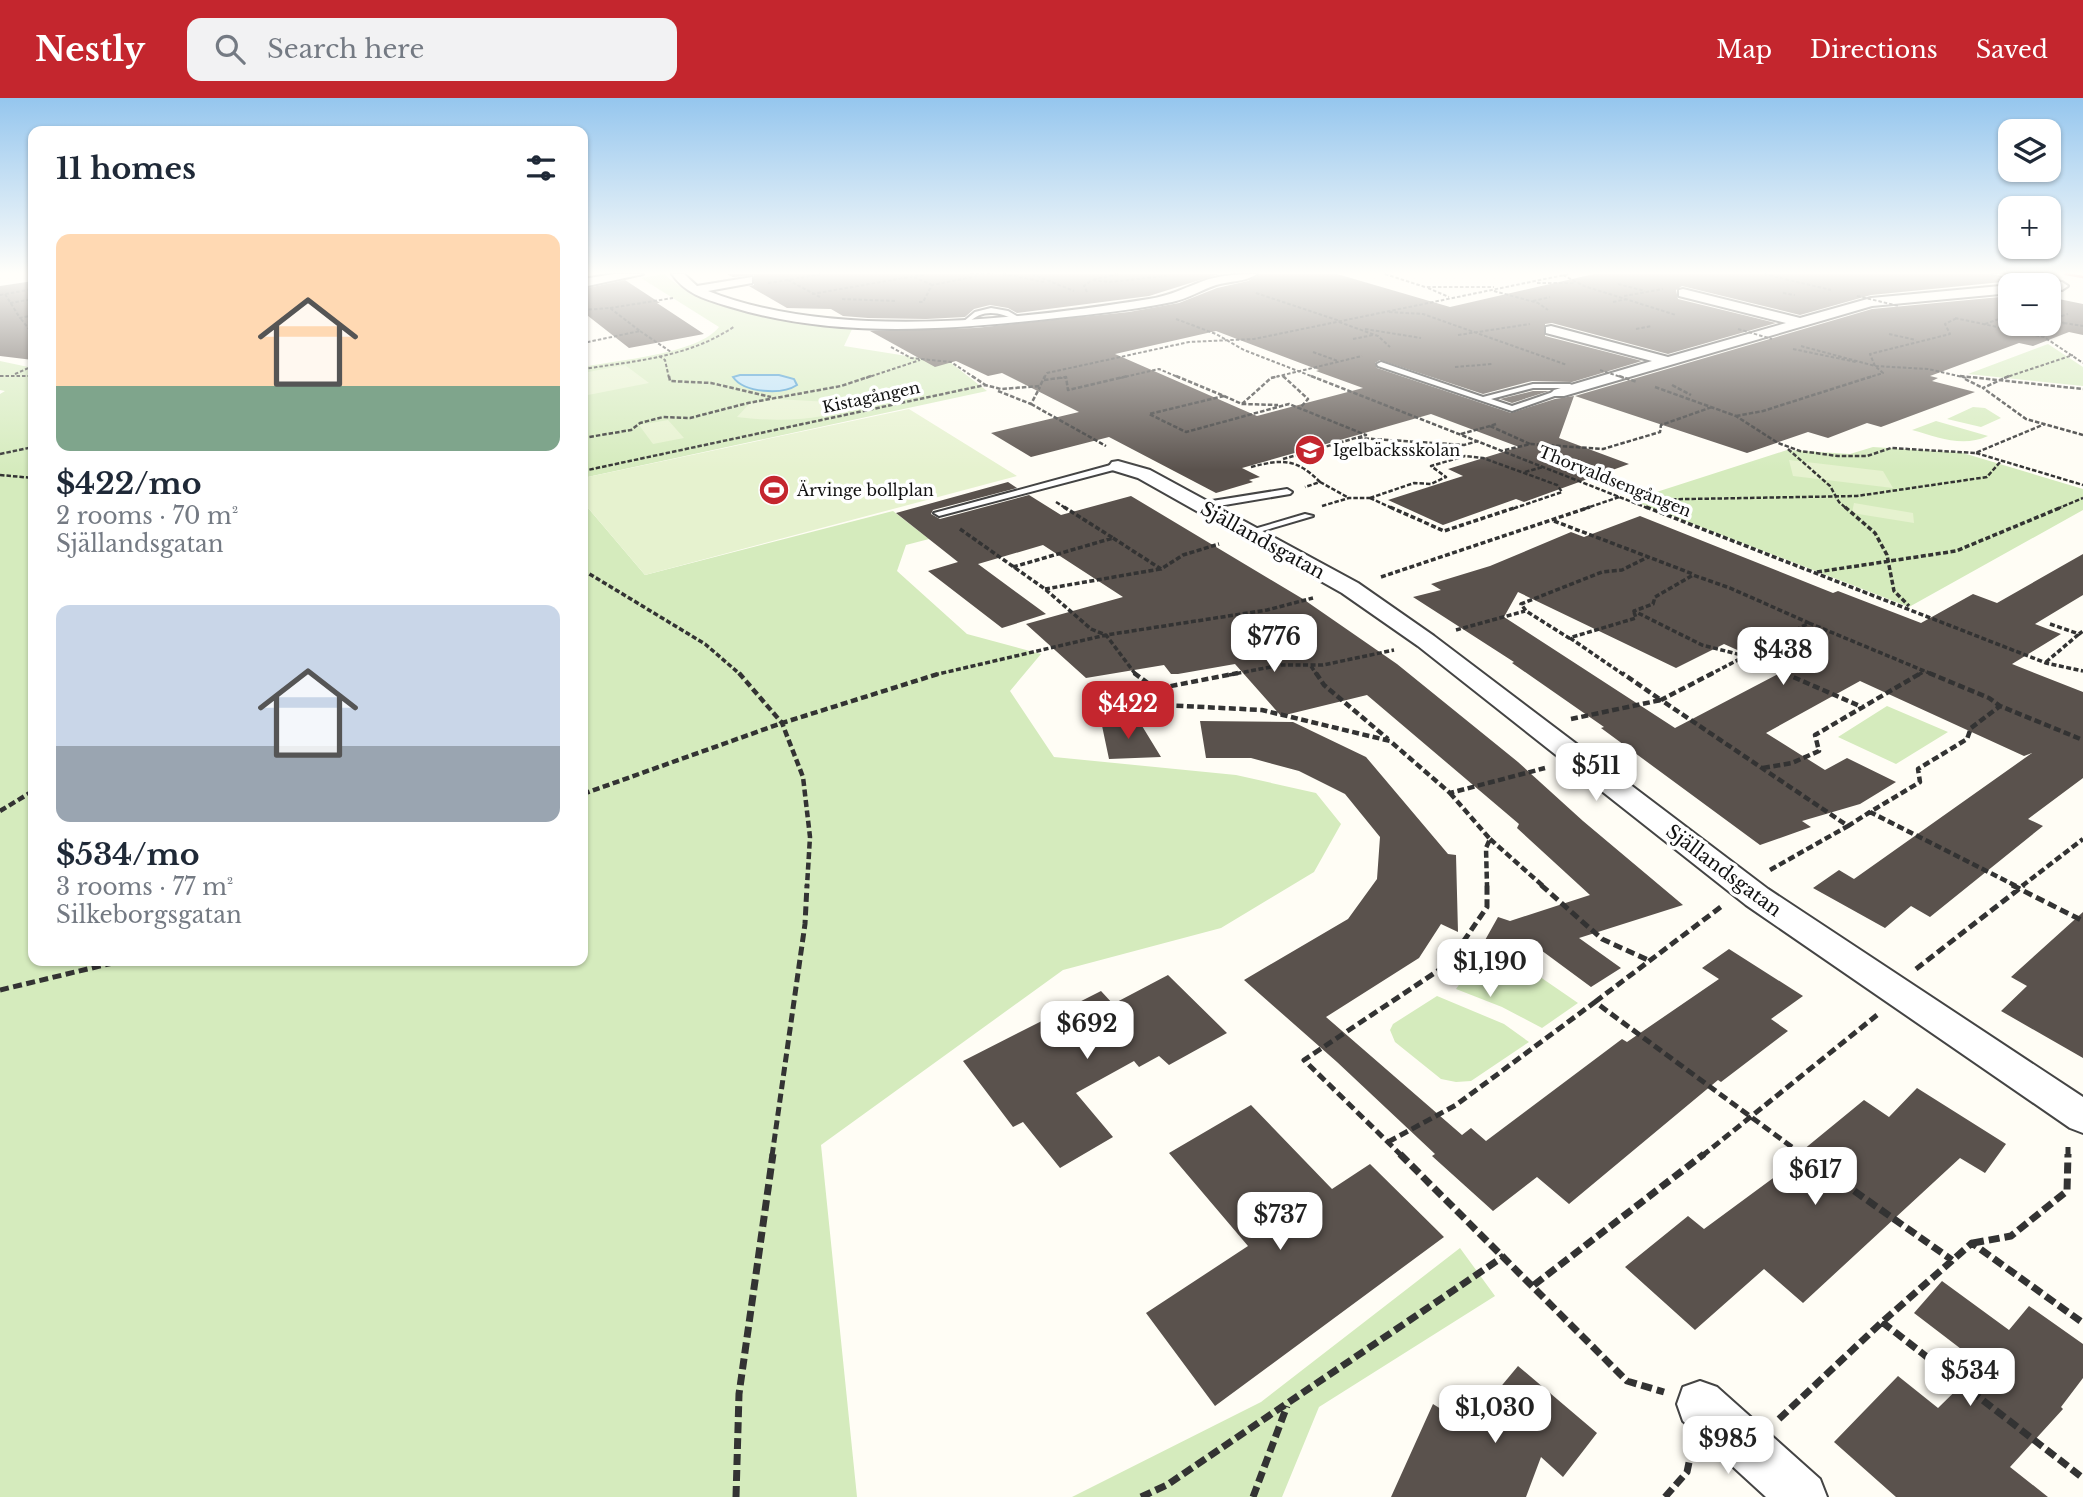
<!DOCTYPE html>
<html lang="en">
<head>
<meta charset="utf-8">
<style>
  body { margin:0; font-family:"Libre Baskerville",serif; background:#f2f2f3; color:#1f2937; height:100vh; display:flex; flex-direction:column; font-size:26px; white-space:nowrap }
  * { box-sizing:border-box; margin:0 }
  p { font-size:23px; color:#747a83 }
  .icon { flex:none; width:38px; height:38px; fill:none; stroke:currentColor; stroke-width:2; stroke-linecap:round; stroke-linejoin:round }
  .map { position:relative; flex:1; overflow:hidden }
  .sheet { position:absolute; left:28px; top:28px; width:560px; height:840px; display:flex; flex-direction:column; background:#fff; border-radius:14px; box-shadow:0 2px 5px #0004 }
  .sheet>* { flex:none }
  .controls { position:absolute; left:1998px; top:21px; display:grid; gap:14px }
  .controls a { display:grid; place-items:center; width:63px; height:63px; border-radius:14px; background:#fff; box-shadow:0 2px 5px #0004; font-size:35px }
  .price { position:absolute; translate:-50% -60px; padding:0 16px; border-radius:14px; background:#fff; color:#222; font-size:23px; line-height:46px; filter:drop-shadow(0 2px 4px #0008) }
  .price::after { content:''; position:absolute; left:50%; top:42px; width:21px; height:16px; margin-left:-10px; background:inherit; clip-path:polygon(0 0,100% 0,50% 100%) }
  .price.active { background:#c4262e; color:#fff }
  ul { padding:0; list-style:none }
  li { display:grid; align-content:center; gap:14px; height:371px; padding:0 28px }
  li span { display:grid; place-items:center; height:217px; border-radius:14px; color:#555 }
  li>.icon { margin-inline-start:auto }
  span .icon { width:126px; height:126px; fill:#fffc; stroke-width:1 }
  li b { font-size:30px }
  h2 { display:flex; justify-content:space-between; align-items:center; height:84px; padding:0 28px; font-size:30px }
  header { display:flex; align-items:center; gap:42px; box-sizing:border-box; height:98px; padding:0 35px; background:#c4262e; color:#fff }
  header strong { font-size:33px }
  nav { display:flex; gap:38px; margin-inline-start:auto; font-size:24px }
  .search { width:490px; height:63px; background:#f2f2f3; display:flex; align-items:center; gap:18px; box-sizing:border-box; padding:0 24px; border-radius:14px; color:#747a83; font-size:26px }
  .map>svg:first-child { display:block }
</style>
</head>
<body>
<header>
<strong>Nestly</strong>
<div class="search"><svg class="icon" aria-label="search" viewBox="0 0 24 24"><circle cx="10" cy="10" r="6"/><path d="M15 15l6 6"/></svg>Search here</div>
<nav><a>Map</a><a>Directions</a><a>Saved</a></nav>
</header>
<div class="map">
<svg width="2083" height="1399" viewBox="0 0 2083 1399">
  <rect width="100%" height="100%" fill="#fffdf5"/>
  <path fill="#d5ebbd" d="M664 176C714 220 791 220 854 227L844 248 951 265 987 293 583 380V269C618 262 698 256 719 229L641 180Z
    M2048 246 2083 269V288L1968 276Z
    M0 263 33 270V863H583V404L645 477 893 413 929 441 906 447 897 473 967 536 1041 556 1010 593 1054 659 1236 677 1316 695 1341 726 1314 774 1221 830 1063 872 821 1047 857 1399H0V296L5 293 0 292Z
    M1973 309 1985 310 2001 320 1981 329 1947 321Z
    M1936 323 1988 338C1962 350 1938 339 1912 332Z
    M1873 349 1963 355 2083 391V412L1909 509 1636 404 1641 399 1787 352 1850 356Z
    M1887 608 1948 634 1896 666 1838 639Z
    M1478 860 1530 872 1578 905 1542 930 1502 909 1456 891Z
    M1437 898 1504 926 1529 944 1471 983 1456 984 1441 981 1395 944 1390 932 1393 926Z
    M1460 1150 1495 1198 1319 1309 1282 1399H1072L1261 1304Z"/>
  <path fill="#e6f2cf" d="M625 267 649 285 583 298V275Z
    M777 301 829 304 834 309 828 317C797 323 768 323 737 319L750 305Z
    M909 311 1017 378 645 477 583 404V380Z
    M668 322 684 340 653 346 639 327Z
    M1789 362 1883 373 1893 390 1793 378Z
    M1854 405 1913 415 1914 425 1852 415Z"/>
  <path fill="#b9e0f7" stroke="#3f96cf" stroke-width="2" d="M740 277H779L794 281 797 287C782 297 744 295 733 279Z"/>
  <path fill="#5a524d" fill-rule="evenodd" d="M727 176H1219L1149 198 1017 215 1008 210 990 207 974 211 965 219 926 221 868 220 843 218 831 211 787 210 749 188 754 187V177L733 179Z
    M1260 176H1337L1450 209 1594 176H1991L2001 181 2002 184 1871 197 1800 217 1682 188 1676 192 1678 201 1776 225 1668 256 1552 225 1545 226V238L1642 263 1572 284 1532 283 1483 296 1380 262 1375 265 1377 270 1511 315 1555 301 1574 298 1559 340 1629 366 1524 404 1516 401 1443 427 1388 402 1463 378 1448 371 1519 349 1431 316 1242 370 1260 379 1249 382 1253 384 1216 395 1109 339 1031 359 991 335 1079 314 1002 275 988 278 956 263 935 269 870 233 975 230 1129 214 1179 205 1217 190 1248 183ZM1216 233 1319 272 1316 273 1363 290 1257 318 1115 256Z
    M625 182 660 205H657L704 236 629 250 583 214V191Z
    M33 183V262L0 258V188Z
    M2011 198V226H2049V199L2083 206V237L2069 234 2033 248 2019 245 1930 278 1938 280 1932 283 1975 294 1881 329 1867 325 1828 340 1808 334 1747 355 1575 298 1872 211Z
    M1533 293H1549L1512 305 1500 301Z
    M1008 384 1017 390 933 412 931 416 940 421 1029 397 1061 417 1131 398 1303 501 1397 566 1518 664 1583 723 1683 807 1579 840 1621 870 1591 889 1526 841 1517 858 1484 844 1498 819 1510 823 1590 797 1517 730 1519 726 1367 597 1281 618 1235 566 1178 576H1171L1164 567 1086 580 1026 526 1123 499 1043 447 978 466 1046 516 1002 530 928 473 958 464 896 415Z
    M1640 418 1833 495 1838 493 1921 525 1973 496 1997 505 2083 456V497L2035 526 2061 536 2012 566 2083 594V680L2028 721 2043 728 1930 819 1911 808 1885 830 1813 790 1839 772 1854 781 2032 655 2024 658 1860 583 1766 635 1825 672 1847 660 1896 684 1860 706 1802 723 1811 729 1760 747 1601 630 1604 629 1512 565 1514 564 1413 499 1441 492 1431 486 1490 468 1571 434 1584 439ZM1518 494 1676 570 1724 546 1784 573 1675 630 1504 519Z
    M1101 623H1139L1161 659 1109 661Z
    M1200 623 1293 624 1366 659 1448 756 1456 757 1458 834 1441 826 1419 860 1326 919 1462 1037 1471 1030 1486 1043 1622 941 1627 944 1719 881 1702 870 1729 851 1803 898 1771 921 1788 933 1721 984 1718 982 1569 1106 1537 1079 1493 1113 1432 1058 1435 1056 1337 964 1244 882 1348 821 1377 781 1380 739 1345 696 1299 673 1251 660H1206Z
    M2083 814V960L2001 913 2027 888 2011 879Z
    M1168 877 1227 935 1169 967 1159 958 1139 969 1134 963 1076 995 1113 1039 1060 1070 1023 1024 1013 1029 963 963 1101 893 1113 906Z
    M1917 990 2006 1046 1985 1075 1960 1060 1803 1205 1764 1171 1695 1232 1625 1169 1688 1118 1704 1131 1807 1055 1803 1052 1864 1002 1889 1019Z
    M1251 1007 1332 1091 1370 1066 1444 1139 1215 1308 1146 1215 1248 1148 1169 1055Z
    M1942 1183 2009 1232 2029 1208 2083 1246V1280L2061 1309 2063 1311 2010 1369 2048 1399H1896L1834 1344 1898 1278 1938 1310 1982 1267 1914 1215Z
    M1518 1268 1597 1335 1563 1379 1541 1359 1526 1399H1391L1433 1306 1468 1328Z"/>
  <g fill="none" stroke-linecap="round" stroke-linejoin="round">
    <g stroke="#444" stroke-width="4">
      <path id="lane" d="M991 210 1008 213 1022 221 1019 223C1001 215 984 209 968 225L963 224 975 214Z
        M1381 264 1483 299 1533 286H1570L1574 288 1570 290H1533L1491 301 1512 308 1556 293 1563 295 1512 313 1378 268 1377 266Z
        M1118 365 1122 368 1121 370 939 418 934 415Z
        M1287 391 1292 394 1290 396 1201 411 1196 408 1212 403Z
        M1305 416 1313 418 1249 437 1244 434Z"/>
    </g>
    <g stroke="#444" stroke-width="4">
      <path id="street" d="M614 176H643L583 189V181Z
        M672 176H684L697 188 752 179V185L708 193C834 243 1017 222 1149 201 1171 198 1188 188 1209 181 1225 177 1240 176 1257 176 1246 184 1229 183 1216 187 1201 192 1188 201 1172 204 1134 212 1095 216 1057 220 949 232 836 241 731 209 708 202 686 197 672 176Z
        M1993 176H2019L2062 184 2068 188 2062 192Z
        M2011 187V195L1872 208 1564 298H1554L1551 295 1554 292 1652 263 1546 235V229L1551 228 1668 259 1786 225 1679 198V192L1683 191 1800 220 1871 200Z
        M1118 363 1150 372 1358 485 1434 538 1768 791 2083 999V1035L2070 1030 1746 807 1418 548 1342 495 1138 380 1112 372 1109 368 1112 364Z
        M1700 1283 1717 1289 1820 1381 1827 1399H1766L1683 1323 1677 1306 1683 1289Z"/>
    </g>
    <path stroke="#333" stroke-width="2" stroke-dasharray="3.5 2" stroke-linecap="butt" d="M970 176H993
      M1003 176 1044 184
      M1032 176 1074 193
      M1118 176 1092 182 1109 184 1166 178
      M1385 176 1425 189H1494
      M1764 176 1831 192
      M1563 177 1584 188 1676 217
      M914 179 932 187
      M768 185 788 182
      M1537 185H1574
      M1618 186 1645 193
      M1428 190 1449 199
      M1494 193 1538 205 1548 212
      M1087 194 1084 188 1092 182
      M1256 195 1337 222 1336 224
      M1783 195 1795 197
      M5 196 20 220 33 217
      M812 196 927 176
      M0 197 33 191
      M1624 198 1663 191
      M820 199 788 182 821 176
      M842 201 897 203
      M1533 203 1550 199
      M919 204H923L932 187 978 178
      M1613 204 1627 201
      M10 205 33 201
      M610 210 673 200
      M583 212 610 210 640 233 583 245
      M1389 214 1423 216 1567 267
      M1955 220 2044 239 2083 265
      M2056 220 2068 216
      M21 221 33 236
      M1176 221 1216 236 1244 252 1316 280
      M1339 224 1378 238 1390 249
      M2064 225 2083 228
      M1985 226 1999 221
      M1365 231 1421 240
      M1636 231 1652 228
      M640 233 671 254
      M2031 235 2064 225 2049 218
      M1889 236 1916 242
      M1458 237 1530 226
      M1353 241 1373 237
      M1801 248 1875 268 1928 271 1967 280
      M891 249 911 260 951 264 975 280
      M1793 251 1856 264
      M1313 254 1338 263
      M659 258 665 262 669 280
      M1455 269 1492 266
      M583 271C636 263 690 259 735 228
      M15 276 33 268
      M1282 277 1285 280
      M0 278H33
      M866 280 920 262
      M1044 280 1047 275 1189 244 1254 241 1569 176
      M1059 280H1066
      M1120 280 1159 271 1180 280
      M1271 280 1362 258
      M1867 280 1883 275 1875 268 1870 256 1950 236 1945 226 1957 220
      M2004 280 2073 257"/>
    <path stroke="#333" stroke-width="2.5" stroke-dasharray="4.5 2" stroke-linecap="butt" d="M669 278 670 283 711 285 771 299
      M972 278 987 288
      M1176 278 1224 298 1149 316 1186 334 1289 306 1366 337 1283 361
      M1283 278 1308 301 1300 310
      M1311 278 1650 411
      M1960 278 2083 291
      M2009 278 1983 290 2026 321 2083 337
      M1965 281 1983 290
      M1044 282 1066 279 1068 292 1128 278
      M1672 287 1691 297
      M1655 289 1736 318 1778 345 1800 353 1838 358H1867L1891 350 1975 355 2045 326
      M998 293 1031 306 1040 289
      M1224 298 1242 306 1278 307
      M1031 306 1106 348
      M1242 306 1271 280 1279 278
      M1736 318 1763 313 1873 278
      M1496 326 1490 328 1530 346
      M1461 336 1490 328
      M583 340 631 332 640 325 663 319 690 320 748 305 841 288 871 278
      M1358 340 1464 347 1478 343
      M1788 351 1830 388 1839 404 1847 411
      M1505 352 1531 346 1603 351 1660 334 1661 327 1712 309
      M1976 355 2083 387
      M0 356 33 349
      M1251 369C1282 361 1296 360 1320 384L1305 389
      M583 373 985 287 1001 291 1040 288 1045 278
      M1525 374 1543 369
      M0 377 33 380
      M1320 384 1349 400
      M1370 400 1394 411
      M1370 400 1414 385 1431 386 1446 379 1431 368 1465 358 1483 360 1557 387 1562 394 1512 411
      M1633 402 1857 398 1987 379 2001 363
      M1056 404 1067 411
      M1322 408 1349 400H1370
      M1584 411 1619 399
      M2057 411 2083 400"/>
    <path stroke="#333" stroke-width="3.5" stroke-dasharray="5 2.5" stroke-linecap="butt" d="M1390 409 1444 433 1517 409
      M1646 409 2046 565 2083 573
      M1845 409 1875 435 1887 457 1894 493 1909 508
      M1554 423 1693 476
      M960 431 1045 491 1091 531 1106 537 1136 577
      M1113 440 1161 471 1183 457 1219 446
      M1013 469 1113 440 1064 409
      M583 472 705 546 741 577
      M1817 474 1956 453 2062 409
      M1381 479 1590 409
      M1045 491 1160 471
      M1634 514 1636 520 1569 540 1526 513 1521 506 1602 474 1622 472 1648 459
      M2050 526 2079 536 2083 533
      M1456 532 1525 513
      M1570 540 1624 577
      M2046 564 2079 536
      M1311 568 1317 577
      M934 577 1106 537 1267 512 1313 500
      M1229 577 1281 567H1323L1394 552
      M1709 577 1809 525 1934 577
      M1788 577 1745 558 1702 547 1634 513 1653 506 1655 499 1693 477 1730 490 1809 525
      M1918 577 1925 573"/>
    <path stroke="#333" stroke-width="4.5" stroke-dasharray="7 3.5" stroke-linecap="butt" d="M739 575 782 625 803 679 810 739 807 788
      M1134 575 1156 591 1238 575
      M1316 575 1324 587 1388 641
      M1713 575 1661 602 1848 728 1870 714
      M1784 575 1862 609
      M1929 575 1989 600 2000 608
      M1156 591 1162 607 1262 612 1390 643 1450 695 1545 670
      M1571 621 1661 602 1622 575
      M1763 670 1792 665 1819 653 1815 637 1921 575
      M1450 695 1490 741 1486 750 1487 788
      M583 696 782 625 941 575
      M0 713 33 693
      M1490 741 1543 788
      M1770 772 1848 728
      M2016 788 1870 714 1920 684 1918 671 1967 641 1971 630 2000 608 2083 642
      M2022 788 2083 741"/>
    <path stroke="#333" stroke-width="5" stroke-dasharray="9 4.5" stroke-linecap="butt" d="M1541 787 1602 841 1648 862
      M2012 787 2083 823
      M1916 871 2024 787
      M0 892 121 863
      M1595 904 1722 808
      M1388 1044 1456 1007 1595 904 1804 1058
      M772 1058 805 826 807 787
      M1402 1058 1304 962 1448 866 1487 809V787
      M1702 1058 1877 917
      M2068 1058V1048"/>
    <path stroke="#333" stroke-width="7" stroke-dasharray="11 5" stroke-linecap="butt" d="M1400 1056 1627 1283 1664 1294
      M1802 1056 1952 1162
      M1973 1145 2011 1138 2067 1093 2068 1056
      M1534 1187 1704 1056
      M1882 1224 2083 1380
      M1779 1321 1882 1224 1972 1145 2083 1225
      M736 1399 739 1296 773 1056
      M1141 1399 1167 1387 1504 1158
      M1253 1399 1287 1308
      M1665 1399 1687 1374 1691 1355"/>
    <use href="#lane" fill="#fff" fill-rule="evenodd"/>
    <use href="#street" fill="#fff" fill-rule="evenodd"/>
    <path stroke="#c4262e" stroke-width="2.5" d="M2066 176 2083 179"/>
    <path stroke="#333" stroke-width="2" stroke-dasharray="3.5 2" stroke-linecap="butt" d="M1857 198 1899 208
      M1738 231 1772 241
      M1600 272 1624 280"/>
    <path stroke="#333" stroke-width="2.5" stroke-dasharray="4.5 2" stroke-linecap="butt" d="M1619 278 1637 284"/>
  </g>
  <linearGradient id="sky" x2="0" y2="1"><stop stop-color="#95c6ee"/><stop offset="0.47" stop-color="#fffefa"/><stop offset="1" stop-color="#fffefa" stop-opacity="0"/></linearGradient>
  <rect width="2083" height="372" fill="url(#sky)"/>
  <defs>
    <g id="school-disc" transform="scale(1.575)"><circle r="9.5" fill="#c4262e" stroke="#fff"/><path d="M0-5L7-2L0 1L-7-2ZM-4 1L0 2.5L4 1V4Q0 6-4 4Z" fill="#fff"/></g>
    <g id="stadium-disc" transform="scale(1.575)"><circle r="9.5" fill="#c4262e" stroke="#fff"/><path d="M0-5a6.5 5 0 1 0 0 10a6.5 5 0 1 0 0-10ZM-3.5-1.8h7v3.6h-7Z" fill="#fff"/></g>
  </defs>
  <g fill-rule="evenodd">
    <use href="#school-disc" x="1310" y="352"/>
    <use href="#stadium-disc" x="774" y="392"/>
  </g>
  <g text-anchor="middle" stroke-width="7" stroke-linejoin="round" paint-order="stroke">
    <g font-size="16" fill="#111" stroke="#fff">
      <text transform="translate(871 299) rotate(-12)" y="6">Kistagången</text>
      <text transform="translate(1615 383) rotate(22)" y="6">Thorvaldsengången</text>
    </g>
    <g font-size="16" fill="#111" stroke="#fff" text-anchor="start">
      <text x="1333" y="358">Igelbäcksskolan</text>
      <text x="797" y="398">Ärvinge bollplan</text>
    </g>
    <g font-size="19" fill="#111" stroke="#fff">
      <text transform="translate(1263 442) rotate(29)" y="7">Själlandsgatan</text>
      <text transform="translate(1724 772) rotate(37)" y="7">Själlandsgatan</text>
    </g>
  </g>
</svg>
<div class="controls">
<a><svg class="icon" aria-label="layers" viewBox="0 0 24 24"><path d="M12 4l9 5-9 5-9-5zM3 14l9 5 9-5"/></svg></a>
<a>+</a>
<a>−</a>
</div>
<b class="price" style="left:1274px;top:576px">$776</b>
<b class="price" style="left:1783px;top:589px">$438</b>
<b class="price active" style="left:1128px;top:643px">$422</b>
<b class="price" style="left:1596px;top:705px">$511</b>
<b class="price" style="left:1490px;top:901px">$1,190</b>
<b class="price" style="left:1087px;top:963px">$692</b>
<b class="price" style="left:1815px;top:1109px">$617</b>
<b class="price" style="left:1280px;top:1154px">$737</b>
<b class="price" style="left:1970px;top:1310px">$534</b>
<b class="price" style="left:1495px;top:1347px">$1,030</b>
<b class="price" style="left:1728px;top:1378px">$985</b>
<section class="sheet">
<h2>11 homes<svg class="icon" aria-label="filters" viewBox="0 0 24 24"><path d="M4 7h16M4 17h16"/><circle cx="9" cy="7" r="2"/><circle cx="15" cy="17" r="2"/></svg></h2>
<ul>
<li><span style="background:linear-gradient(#ffd9b3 70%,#7fa58c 0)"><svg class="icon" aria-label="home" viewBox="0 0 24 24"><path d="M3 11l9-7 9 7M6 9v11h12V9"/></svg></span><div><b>$422/mo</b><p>2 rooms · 70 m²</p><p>Själlandsgatan</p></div></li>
<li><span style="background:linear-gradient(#c9d6e8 65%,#9aa5b1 0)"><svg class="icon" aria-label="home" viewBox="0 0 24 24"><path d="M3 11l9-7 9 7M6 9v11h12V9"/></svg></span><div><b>$534/mo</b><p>3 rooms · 77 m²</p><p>Silkeborgsgatan</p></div></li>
</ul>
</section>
</div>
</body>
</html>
